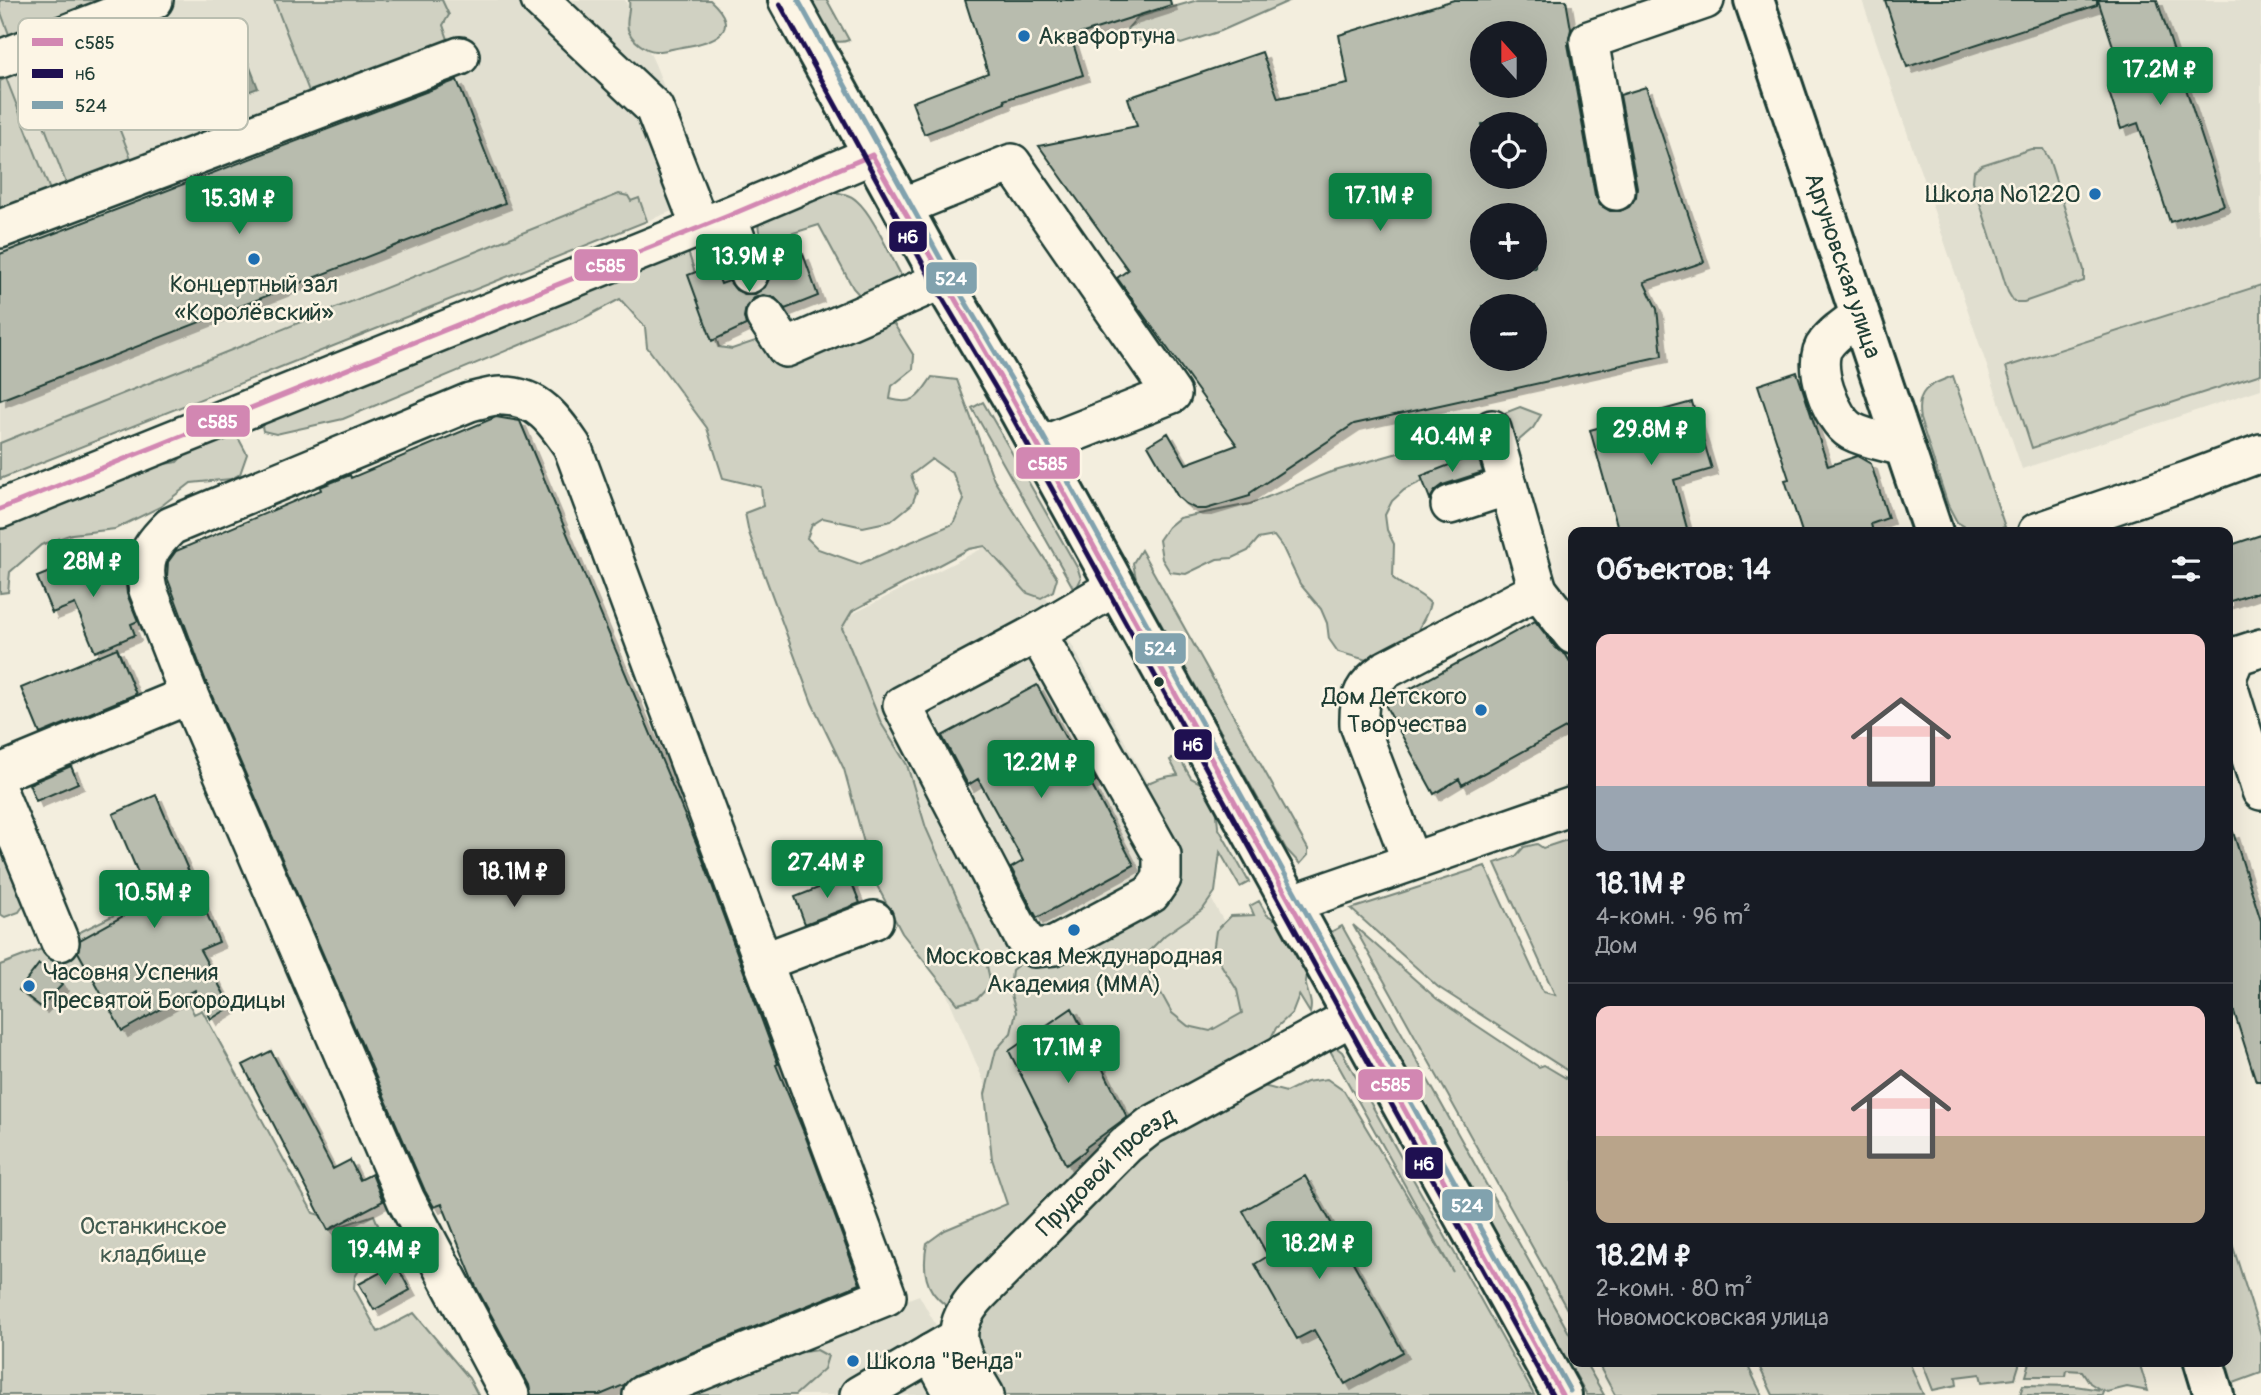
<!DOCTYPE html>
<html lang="ru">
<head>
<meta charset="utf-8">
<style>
  body { margin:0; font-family:Pangolin,sans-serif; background:#20242c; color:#f1f3f6; height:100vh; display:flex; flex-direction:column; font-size:26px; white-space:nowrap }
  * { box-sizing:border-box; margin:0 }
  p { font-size:23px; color:#9ea1a6 }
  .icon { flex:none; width:38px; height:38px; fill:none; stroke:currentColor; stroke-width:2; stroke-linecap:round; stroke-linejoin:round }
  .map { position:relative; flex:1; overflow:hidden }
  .side { position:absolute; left:1568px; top:527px; width:665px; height:840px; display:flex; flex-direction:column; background:#171b24; border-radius:14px; box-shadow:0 7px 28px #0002 }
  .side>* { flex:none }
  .needle { width:46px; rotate:339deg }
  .fabs { position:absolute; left:1470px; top:21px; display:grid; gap:14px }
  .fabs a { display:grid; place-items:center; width:77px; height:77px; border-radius:50%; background:#171b24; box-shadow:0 7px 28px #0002; font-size:35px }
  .price { position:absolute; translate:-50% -60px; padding:0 16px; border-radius:7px; background:#0b8043; color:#fff; font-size:23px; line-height:46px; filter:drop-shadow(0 2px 4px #0008) }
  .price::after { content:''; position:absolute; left:50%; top:42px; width:21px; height:16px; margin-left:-10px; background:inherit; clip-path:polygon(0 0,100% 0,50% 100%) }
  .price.active { background:#222; color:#fff }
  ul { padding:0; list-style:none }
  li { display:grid; align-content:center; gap:14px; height:371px; padding:0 28px }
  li+li { border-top:2px solid #363941 }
  li span { display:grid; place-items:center; height:217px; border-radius:14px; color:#555 }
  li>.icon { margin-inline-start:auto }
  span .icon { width:126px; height:126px; fill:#fffc; stroke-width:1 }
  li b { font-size:30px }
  h2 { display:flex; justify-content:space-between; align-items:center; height:84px; padding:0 28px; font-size:30px }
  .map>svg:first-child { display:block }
</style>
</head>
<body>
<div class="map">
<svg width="2261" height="1395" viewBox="0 0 2261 1395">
  <defs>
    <filter id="shadow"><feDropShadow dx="6" dy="6" stdDeviation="0" flood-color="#0004"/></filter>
  </defs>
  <rect width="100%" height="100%" fill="#f3eede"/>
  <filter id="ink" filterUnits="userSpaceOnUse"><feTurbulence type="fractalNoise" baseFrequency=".0143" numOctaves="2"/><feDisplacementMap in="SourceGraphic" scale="14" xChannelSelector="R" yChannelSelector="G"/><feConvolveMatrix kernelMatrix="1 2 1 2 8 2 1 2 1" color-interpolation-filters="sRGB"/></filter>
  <g filter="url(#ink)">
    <path fill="#e1dfd0" d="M0 0H625L655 64 707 197 647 221 638 198 0 455Z
      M1862 0H2261V389L2022 469Z
      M1011 534 1275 1015 1031 1192 797 642Z
      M919 1295 975 1395H717L708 1378Z"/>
    <path fill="#d0d1c2" stroke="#78877b" stroke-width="2" fill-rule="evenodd" d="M0 0H105L10 37 0 10Z
      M274 0H442L449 15 443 25 450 45 312 99Z
      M629 0H710C744 31 714 42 682 47 674 48 664 52 655 51 645 50 633 41 629 32 624 23 631 11 629 0Z
      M804 0H827L849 40C824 50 814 17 804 0Z
      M1198 0H1291L1221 31 1181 44 1167 37 1136 41 1127 29 1138 17Z
      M87 47 134 166 69 191 24 72Z
      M6 78 53 198 0 218V81Z
      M2031 149H2043L2049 159 2084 270V281L2024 302H2014L2008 292 1973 181 1974 171 1982 165Z
      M831 192C841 193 850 194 857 201 873 215 889 253 900 273L902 281 863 299 853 288 819 225 771 240C760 239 756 229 760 220L819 195Z
      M619 194 628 196 631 201 639 198 647 221 0 479V443Z
      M683 236 719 347 732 349 758 340 783 350 791 366 887 313 914 356 913 369 892 386 890 399C915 406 919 396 932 377L957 380 994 480 1057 578 1053 591 1041 598 1027 593 985 546 969 549 852 611 842 628 881 723 907 765 926 828 987 966 991 984 977 999 958 1004 902 933 874 880 844 769 812 703 749 533 745 513 763 506 761 487 723 478 707 428 647 347 645 327 620 299 582 319 343 419 276 434 263 431 260 417ZM932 459 953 474 964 500 953 524 860 564 818 549 807 538 812 525 823 518 863 527 891 521 912 504 917 491 911 475Z
      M2261 285V374L2032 448 2006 367Z
      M1953 376 2005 527 1989 531H1972L1957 522 1948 505 1920 419C1915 390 1929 385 1953 376Z
      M983 402 1078 569 1081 579 1075 591 972 408Z
      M1520 407 1541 415 1533 428 1510 448 1463 463 1418 483 1404 490 1392 501 1385 515 1387 530 1394 544 1393 578C1406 590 1418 590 1430 603 1426 622 1416 626 1413 645L1370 661 1338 652 1329 639 1327 623 1321 609 1300 584 1283 548 1274 536 1258 539 1248 551 1233 558 1217 559 1186 574 1170 572 1162 559 1159 540 1168 527 1179 518 1250 504 1328 473 1412 449Z
      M234 430 247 454 240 474 231 479 191 483 160 507 115 529 72 534 41 545 10 572 8 592 0 593V517L111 472 177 462 188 450Z
      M1141 550 1308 849V855L1300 864 1286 849 1136 579 1133 563Z
      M1178 755 1191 778 1204 785 1216 803 1218 827 1249 882 1240 887 1220 852 1215 892 1203 909 1165 935 1149 951 1150 973 1172 1013 1188 1026 1210 1031 1242 1013 1237 990 1213 952 1216 931 1231 916 1254 915 1250 906 1259 901 1267 915 1284 924 1312 956C1310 964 1305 978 1306 985 1308 996 1313 1001 1310 1013L1299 995 1292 1013 1276 1028 1257 1065 1263 1086 1286 1092 1306 1082 1327 1079 1344 1091 1453 1272 1327 1045H1333L1342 1052 1534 1395H1001L976 1345 973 1324C936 1300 918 1290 927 1243L945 1230 1007 1204 992 1159 985 1094 996 1050 1011 1033 1016 1012 1010 991 1012 970 1028 957 1156 881 1129 799C1144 783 1156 777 1178 775L1170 760Z
      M1573 838V1320L1353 925 1437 999 1539 1067 1544 1065 1566 1078 1571 1073 1438 987 1351 909 1485 866 1543 992 1555 995 1495 863 1516 856 1524 847 1537 844 1543 848Z
      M0 840 26 902 19 912 5 917 0 914Z
      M140 902 194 1014 202 1010 313 1213 320 1215 329 1230 374 1215 381 1232 355 1277 354 1288 378 1332 414 1313 469 1378 478 1395H0V965L60 942Z
      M1342 926 1573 1340V1362H1585L1604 1395H1587L1331 943 1327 934Z
      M2228 1231 2261 1335V1373L2231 1384 2224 1362H2228Z
      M817 1350 828 1356 824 1369 795 1395H685L790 1354Z
      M1597 1362H1746L1762 1395H1615Z
      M1757 1362H1909L1923 1394 1773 1395Z
      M1922 1362H2020L2015 1378 1982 1382 1980 1374 1956 1377 1957 1385 1933 1390Z
      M2030 1362H2139L2148 1391 2127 1387 2107 1392 2103 1390 2102 1395H2020L2023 1385 2075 1386 2101 1390 2090 1383 2082 1371 2067 1370 2066 1376H2026Z"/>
    <path fill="#a0a89b" stroke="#6c7d72" stroke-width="2" d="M236 31 258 88 160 126 138 69Z"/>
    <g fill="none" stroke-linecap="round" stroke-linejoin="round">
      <path stroke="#53685d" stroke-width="2" d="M230 41 233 44 247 84 168 115H164L149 76V73Z
        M225 53 228 55 236 76 235 80 173 104 169 103 160 81 161 77Z
        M218 66 223 70 221 74 178 91 174 89 175 83Z"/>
    </g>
    <path fill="#b8bcae" stroke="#1f3d34" stroke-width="2" fill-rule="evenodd" filter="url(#shadow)" d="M965 0H1170L1171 5 1071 37 1083 75 1004 100 1005 103 924 134 912 102 988 73Z
      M1454 0H1566L1571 29 1568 44 1595 195 1600 205 1610 211H1620L1629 207 1636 197 1637 187 1620 95 1646 87 1704 262 1644 282 1657 309 1662 356 1354 424 1250 493V496L1206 509H1196L1186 504 1178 497 1148 445 1168 433 1186 464 1237 445 1117 278 1128 270 1039 146 1137 126 1128 98 1262 52 1278 98 1348 84 1339 35ZM1482 33H1535V86H1482ZM1482 124H1535V177H1482ZM1482 215H1535V268H1482ZM1482 306H1535V359H1482Z
      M1885 0H2097V5L1907 67Z
      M2098 0H2157L2224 205 2170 222 2138 123 2121 129 2109 92 2126 86Z
      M457 80 505 203 0 400V254Z
      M803 254 818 296 785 309 774 297 763 295 754 298 746 307 744 317 746 325 712 341 688 275 714 265 721 284 729 281 736 290 745 294H755L765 287 770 277 769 266Z
      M1797 372 1828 466 1857 456 1871 464 1888 518 1871 524 1873 532H1802L1785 480 1789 479 1758 385Z
      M1692 402 1712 469 1674 480 1688 532H1619L1590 430Z
      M496 417 520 421 698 847 778 1064 776 1065 805 1135 860 1284 634 1376 624 1385 600 1395H531L529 1385 476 1287 442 1204 434 1207 425 1191 208 687 167 577 168 562 176 551 321 490 320 487 350 475 351 478Z
      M1477 454 1483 472 1443 485 1435 491 1430 499 1421 476Z
      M2261 535V591L2228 602V546Z
      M101 551 112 578 125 573 127 594 138 621 131 624 135 635 95 652 75 604 52 613 37 577Z
      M1535 621 1556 648 1566 655 1573 667V724L1462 785 1459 779 1434 794 1384 703Z
      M117 648 136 694 40 734 21 688Z
      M1037 685 1071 748 1076 745 1096 781 1091 784 1134 865 1037 918 1011 868 1023 861 978 779 968 785 942 736Z
      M71 766 78 783 36 801 29 784Z
      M156 795 219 942 200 950 231 1007 211 1019 195 990 122 1031 78 952 80 940 150 901 113 814Z
      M2233 832 2261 921V1081H2256L2228 993V833Z
      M849 876 860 903 805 924 795 897Z
      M39 964 62 985 41 1007 19 990Z
      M1072 1008 1127 1117 1085 1148 1086 1150 1066 1165 1009 1051Z
      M271 1051 333 1169 350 1160 360 1180 372 1174 383 1201 328 1230 243 1065Z
      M1305 1176 1403 1352 1345 1384 1314 1330 1297 1339 1255 1264 1268 1256 1243 1211Z
      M396 1264 410 1290 374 1310 359 1284Z"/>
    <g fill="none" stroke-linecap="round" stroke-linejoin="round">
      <g stroke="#1f3d34" stroke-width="42">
        <g id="minor">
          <path d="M540 0 654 108 700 226"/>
          <path d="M0 59 154 0"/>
          <path d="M1616 191 1589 40 1705 0"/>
          <path d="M902 207 1012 163 1172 394 1038 447"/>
          <path d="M728 216 749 274"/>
          <path d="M0 229 460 56"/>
          <path d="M765 316 786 348 942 280"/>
          <path d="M1859 316C1848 324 1834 333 1826 344 1810 362 1831 420 1851 431 1866 439 1886 442 1903 447"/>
          <path d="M1450 505 1508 486"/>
          <path d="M0 509 728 216 872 155"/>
          <path d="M2037 532 2189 480 2261 453"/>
          <path d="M1538 590 1573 635"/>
          <path d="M1037 633 1162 855V878L1151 894 1054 946 1034 948 1024 939 902 705 1037 633 1115 587"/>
          <path d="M2228 675 2236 656 2261 648"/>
          <path d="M2228 685 2261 791"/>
          <path d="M0 773 189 695"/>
          <path d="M0 796 60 942"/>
          <path d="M1411 861 1359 725C1358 695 1363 686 1387 669L1538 590 1492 429"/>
          <path d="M1290 904 1573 806"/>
          <path d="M763 962 874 920"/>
          <path d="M931 1353 954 1395"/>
          <path d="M510 1395 406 1200 189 695 148 590C141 560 149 547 171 526L470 402C480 400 493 395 503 396 538 396 555 421 572 446L887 1296 642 1395"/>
          <path d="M859 1395 957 1338"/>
          <path id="s1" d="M985 1395C962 1355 942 1333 980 1293L1126 1145 1150 1126 1353 1016"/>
        </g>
      </g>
      <g stroke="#1f3d34" stroke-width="44">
        <g id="major">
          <path d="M788 0 942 280 1012 398 1562 1395"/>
          <path id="s2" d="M1754 0 1933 532"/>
          <path d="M2204 1362 2214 1395"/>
        </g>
      </g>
      <use href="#minor" stroke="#fcf5e5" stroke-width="37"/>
      <use href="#major" stroke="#fcf5e5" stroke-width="38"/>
      <g stroke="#fcf5e5" stroke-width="10">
        <path id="bus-1" d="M872 155 1012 398 1562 1395
          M0 509 728 216 872 155"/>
      </g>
      <g stroke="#fcf5e5" stroke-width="10">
        <path id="bus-2" d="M780 4 934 284 1004 402 1552 1395"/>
      </g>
      <g stroke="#fcf5e5" stroke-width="10">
        <path id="bus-3" d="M798 0 950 276 1020 394 1570 1391"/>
      </g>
      <use href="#bus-1" stroke="#d287b2" stroke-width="5"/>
      <use href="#bus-2" stroke="#1f1051" stroke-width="5"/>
      <use href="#bus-3" stroke="#81a2ae" stroke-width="5"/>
    </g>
  </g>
  <g fill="#1f6fb2" stroke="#fcf5e5" stroke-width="2.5">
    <circle cx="1024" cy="36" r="7"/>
    <circle cx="2095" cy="194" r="7"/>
    <circle cx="254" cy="259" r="7"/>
    <circle cx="1481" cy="710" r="7"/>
    <circle cx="1074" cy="930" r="7"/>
    <circle cx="29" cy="986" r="7"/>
    <circle cx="853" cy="1361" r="7"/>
  </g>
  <circle fill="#1f3d34" stroke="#fcf5e5" stroke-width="2.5" cx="1159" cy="682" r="6"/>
  <g text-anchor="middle" stroke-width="5" stroke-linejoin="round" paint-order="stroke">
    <g font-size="24" fill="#1f3d34" stroke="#fcf5e5" text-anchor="start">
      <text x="1038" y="44">Аквафортуна</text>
      <text x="2081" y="202" text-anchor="end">Школа №1220</text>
      <text x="254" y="292" text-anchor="middle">Концертный зал<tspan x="254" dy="28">«Королёвский»</tspan></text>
      <text x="1467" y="704" text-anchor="end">Дом Детского<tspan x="1467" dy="28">Творчества</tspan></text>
      <text x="1074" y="964" text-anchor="middle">Московская Международная<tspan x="1074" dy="28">Академия (ММА)</tspan></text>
      <text x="43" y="980">Часовня Успения<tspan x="43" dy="28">Пресвятой Богородицы</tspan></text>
      <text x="867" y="1369">Школа "Венда"</text>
    </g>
    <g font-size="24" fill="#1f3d34" stroke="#fcf5e5">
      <text dy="8" stroke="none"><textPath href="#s2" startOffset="280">Аргуновская улица</textPath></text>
      <text dy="8" stroke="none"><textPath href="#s1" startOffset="290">Прудовой проезд</textPath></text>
    </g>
    <g font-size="24" fill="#425b50" stroke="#fcf5e5">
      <text x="153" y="1234">Останкинское<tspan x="153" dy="28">кладбище</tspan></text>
    </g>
  </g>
  <rect x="18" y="18" width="230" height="112" rx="10" fill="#fcf5e5" stroke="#babeb0" stroke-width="2"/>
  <rect x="32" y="38" width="31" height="8" fill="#d287b2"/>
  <rect x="32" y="69" width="31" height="9" fill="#1f1051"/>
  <rect x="32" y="101" width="31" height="8" fill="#81a2ae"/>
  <g font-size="19" fill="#1f3d34">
    <text x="75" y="49">с585</text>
    <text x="75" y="80">н6</text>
    <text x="75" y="112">524</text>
  </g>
  <g stroke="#fcf5e5" stroke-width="2.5">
    <rect x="888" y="220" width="40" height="33" rx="7" fill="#1f1051"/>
    <rect x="573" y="248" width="66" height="34" rx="7" fill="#d287b2"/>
    <rect x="925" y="261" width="53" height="34" rx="7" fill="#81a2ae"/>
    <rect x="185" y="404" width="66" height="34" rx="7" fill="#d287b2"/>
    <rect x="1015" y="446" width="66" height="34" rx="7" fill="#d287b2"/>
    <rect x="1134" y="632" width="53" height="33" rx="7" fill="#81a2ae"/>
    <rect x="1173" y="728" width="40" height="33" rx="7" fill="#1f1051"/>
    <rect x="1357" y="1068" width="67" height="33" rx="7" fill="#d287b2"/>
    <rect x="1404" y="1146" width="40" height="34" rx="7" fill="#1f1051"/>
    <rect x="1441" y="1188" width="53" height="34" rx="7" fill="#81a2ae"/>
  </g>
  <g font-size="19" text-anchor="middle" font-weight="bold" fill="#fff">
    <text x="908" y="243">н6</text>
    <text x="606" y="272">с585</text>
    <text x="951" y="285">524</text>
    <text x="218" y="428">с585</text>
    <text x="1048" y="470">с585</text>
    <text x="1160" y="655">524</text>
    <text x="1193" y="751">н6</text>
    <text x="1391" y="1091">с585</text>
    <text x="1424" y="1170">н6</text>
    <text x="1467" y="1212">524</text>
  </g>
</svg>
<div class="fabs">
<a><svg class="needle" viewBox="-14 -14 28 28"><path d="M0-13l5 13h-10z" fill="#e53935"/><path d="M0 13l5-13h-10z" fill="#9ea1a6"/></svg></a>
<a><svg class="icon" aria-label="locate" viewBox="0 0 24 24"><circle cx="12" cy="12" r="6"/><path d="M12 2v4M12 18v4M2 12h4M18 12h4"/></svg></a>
<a>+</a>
<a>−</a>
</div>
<b class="price" style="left:2160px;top:107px">17.2M ₽</b>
<b class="price" style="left:1380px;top:233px">17.1M ₽</b>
<b class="price" style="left:239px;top:236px">15.3M ₽</b>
<b class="price" style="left:749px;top:294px">13.9M ₽</b>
<b class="price" style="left:1651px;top:467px">29.8M ₽</b>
<b class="price" style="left:1452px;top:474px">40.4M ₽</b>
<b class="price" style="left:93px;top:599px">28M ₽</b>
<b class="price" style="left:1041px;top:800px">12.2M ₽</b>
<b class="price" style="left:827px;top:900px">27.4M ₽</b>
<b class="price active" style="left:514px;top:909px">18.1M ₽</b>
<b class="price" style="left:154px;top:930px">10.5M ₽</b>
<b class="price" style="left:1068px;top:1085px">17.1M ₽</b>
<b class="price" style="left:1319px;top:1281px">18.2M ₽</b>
<b class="price" style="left:385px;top:1287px">19.4M ₽</b>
<section class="side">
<h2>Объектов: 14<svg class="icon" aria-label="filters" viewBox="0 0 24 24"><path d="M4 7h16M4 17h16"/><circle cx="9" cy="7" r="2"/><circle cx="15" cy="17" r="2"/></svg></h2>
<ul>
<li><span style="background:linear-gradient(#f6c9c9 70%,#9aa5b1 0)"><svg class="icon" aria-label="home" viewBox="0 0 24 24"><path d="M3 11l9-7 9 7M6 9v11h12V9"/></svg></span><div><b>18.1M ₽</b><p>4-комн. · 96 m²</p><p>Дом</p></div></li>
<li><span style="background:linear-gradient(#f6c9c9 60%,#b9a48a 0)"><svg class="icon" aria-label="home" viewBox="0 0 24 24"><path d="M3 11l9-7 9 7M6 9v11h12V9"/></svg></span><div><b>18.2M ₽</b><p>2-комн. · 80 m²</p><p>Новомосковская улица</p></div></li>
</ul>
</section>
</div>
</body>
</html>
